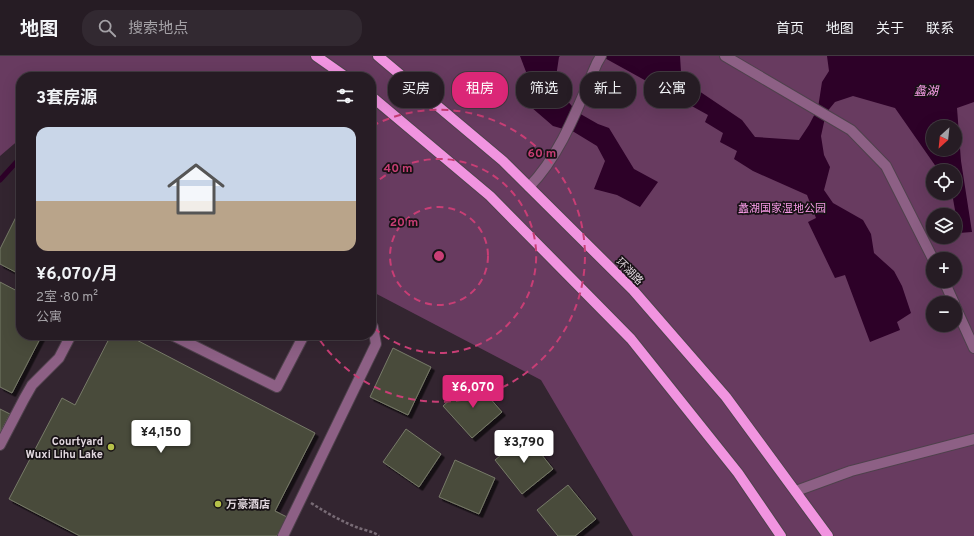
<!DOCTYPE html>
<html lang="zh">
<head>
<meta charset="utf-8">
<style>
  body { margin:0; font-family:Overpass,"Noto Sans SC",sans-serif; background:#322931; color:#f1f3f6; height:100vh; display:flex; flex-direction:column; font-size:15px; white-space:nowrap }
  * { box-sizing:border-box; margin:0 }
  p { font-size:13px; color:#a4a1a6 }
  .icon { flex:none; width:22px; height:22px; fill:none; stroke:currentColor; stroke-width:2; stroke-linecap:round; stroke-linejoin:round }
  .map { position:relative; flex:1; overflow:hidden }
  .drawer { position:absolute; left:16px; top:16px; width:360px; height:268px; display:flex; flex-direction:column; background:#261c24; border-radius:16px; box-shadow:0 4px 16px #0002,0 0 0 1px #423a41 }
  .drawer>* { flex:none }
  .banner { position:absolute; left:388px; top:16px; width:380px; height:36px; display:flex; gap:8px }
  .needle { width:26px; rotate:207deg }
  .tools { position:absolute; left:926px; top:64px; display:grid; gap:8px }
  .tools a { display:grid; place-items:center; width:36px; height:36px; border-radius:50%; background:#261c24; box-shadow:0 4px 16px #0002,0 0 0 1px #423a41; font-size:20px }
  .price { position:absolute; translate:-50% -34px; padding:0 9px; border-radius:4px; background:#fff; color:#222; font-size:13px; line-height:26px; filter:drop-shadow(0 1px 2px #0008) }
  .price::after { content:''; position:absolute; left:50%; top:24px; width:12px; height:9px; margin-left:-6px; background:inherit; clip-path:polygon(0 0,100% 0,50% 100%) }
  .price.selected { background:#db2777; color:#fff }
  ul { padding:0; list-style:none }
  li { display:grid; align-content:center; gap:8px; height:212px; padding:0 20px }
  li span { display:grid; place-items:center; height:124px; border-radius:12px; color:#555 }
  li>.icon { margin-inline-start:auto }
  span .icon { width:72px; height:72px; fill:#fffc; stroke-width:1 }
  li b { font-size:17px }
  h2 { display:flex; justify-content:space-between; align-items:center; height:48px; padding:0 20px; font-size:17px }
  .tag { padding:0 14px; border-radius:16px; background:#261c24; box-shadow:0 4px 16px #0002,0 0 0 1px #423a41; font-size:14px; line-height:36px }
  .tag.selected { background:#db2777; color:#fff }
  header { display:flex; align-items:center; gap:24px; box-sizing:border-box; height:56px; padding:0 20px; background:#261c24; border-bottom:1px solid #423a41 }
  header strong { font-size:19px }
  nav { display:flex; gap:22px; margin-inline-start:auto; font-size:14px }
  .search { width:280px; height:36px; background:#322931; display:flex; align-items:center; gap:10px; box-sizing:border-box; padding:0 14px; border-radius:16px; color:#a4a1a6; font-size:15px }
  .map>svg:first-child { display:block }
</style>
</head>
<body>
<header>
<strong>地图</strong>
<div class="search"><svg class="icon" aria-label="search" viewBox="0 0 24 24"><circle cx="10" cy="10" r="6"/><path d="M15 15l6 6"/></svg>搜索地点</div>
<nav><a>首页</a><a>地图</a><a>关于</a><a>联系</a></nav>
</header>
<div class="map">
<svg width="974" height="480" viewBox="0 0 974 480">
  <defs>
    <filter id="shadow"><feDropShadow dx="3.5" dy="3.5" stdDeviation="0" flood-color="#0009"/></filter>
  </defs>
  <rect width="100%" height="100%" fill="#332530"/>
  <path fill="#683b60" fill-rule="evenodd" d="M0 0H974V480H633L541 324 371 235V21H21V82L0 100ZM933 71H955V93H933ZM933 115H955V137H933ZM933 159H955V181H933ZM933 203H955V225H933ZM933 247H955V269H933Z"/>
  <path fill="#2d0128" fill-rule="evenodd" d="M520 0H560L559 1 556 21 565 42 577 56 598 68 609 72 634 113 658 126 640 151 617 139 594 133 605 105 597 90 574 76 553 70 524 45 528 21Z
    M601 0H680L681 16 696 33 742 64 755 81 799 84 809 69 818 52 822 26 829 15 827 0H974V46L957 52 961 105 972 176 959 177 952 137H955V115H939L895 52 853 40 835 46 826 57 821 80 824 99 830 111 824 134 833 147 863 164 871 178 874 197 894 215 902 230 911 257 897 266 900 274 870 286 845 219 835 222 808 166 816 162 807 139 753 115 734 103 737 95 720 86 723 77 705 66 708 59ZM933 71H955V93H933Z"/>
  <g fill="none" stroke-linecap="round" stroke-linejoin="round">
    <path stroke="#2d0128" stroke-width="5" d="M0 124 21 101"/>
  </g>
  <path fill="#494c3b" stroke="#777a68" filter="url(#shadow)" d="M21 151V219L0 208V193Z
    M0 226 21 237V279H42L12 337 0 331Z
    M111 279H127L315 377 275 455 287 461 277 480H80L9 443 62 342 75 349Z
    M393 292 431 311 408 359 370 341Z
    M473 323 502 356 472 382 443 350Z
    M0 353 10 358 0 377Z
    M406 373 441 398 419 431 383 406Z
    M526 379 553 413 522 438 495 404Z
    M455 404 495 422 479 458 439 441Z
    M568 429 596 463 575 480H558L537 454Z"/>
  <g fill="none" stroke-linecap="round" stroke-linejoin="round">
    <g stroke="#4f414c" stroke-width="12">
      <path id="minor" d="M725 0 851 74 886 110 933 203
        M529 131C562 97 578 50 597 7L601 0
        M944 225 954 247
        M955 250 974 292
        M172 279 277 331 304 279
        M0 389 24 343 32 329 59 302 71 279
        M796 435 851 415 974 383
        M283 480 376 288 373 271 371 269"/>
    </g>
    <g stroke="#4f414c" stroke-width="12">
      <path id="major" d="M316 0 346 21
        M378 0 503 105 633 234 726 341 828 480
        M371 40 490 140 631 283 738 417 781 480"/>
    </g>
    <path stroke="#786b75" stroke-width="2.5" stroke-dasharray="3 2" stroke-linecap="butt" d="M311 447C327 457 339 464 356 471 363 474 373 475 379 480"/>
    <use href="#minor" stroke="#8d6085" stroke-width="10"/>
    <use href="#major" stroke="#f194e0" stroke-width="10"/>
  </g>
  <g fill="none" stroke="#c83e75" stroke-width="2" stroke-dasharray="7 5">
    <circle cx="439" cy="200" r="49"/>
    <path d="M371 131A97 97 0 1 1 371 269"/>
    <path d="M372 70A146 146 0 1 1 317 280"/>
  </g>
  <g fill="#b6c149" stroke="#171115" stroke-width="1.5">
    <circle cx="111" cy="391" r="4"/>
    <circle cx="218" cy="448" r="4"/>
  </g>
  <g text-anchor="middle" stroke-width="3.5" stroke-linejoin="round" paint-order="stroke">
    <g font-size="11" fill="#f59ae4" stroke="#171115">
      <text x="782" y="156">蠡湖国家湿地公园</text>
    </g>
    <g font-size="11" fill="#e1d7de" stroke="#171115">
      <text transform="translate(630 215) rotate(45)" y="4">环湖路</text>
    </g>
    <g font-size="11" font-weight="bold" fill="#e1d7de" stroke="#171115" text-anchor="end">
      <text x="103" y="389">Courtyard<tspan x="103" dy="13">Wuxi Lihu Lake</tspan></text>
      <text x="226" y="452" text-anchor="start">万豪酒店</text>
    </g>
    <g font-size="12" font-style="italic" fill="#ffa3ee" stroke="#171115">
      <text x="926" y="39">蠡湖</text>
    </g>
  </g>
  <circle cx="439" cy="200" r="6" fill="#c83e75" stroke="#171115" stroke-width="2"/>
  <g font-size="12" text-anchor="middle" font-weight="bold" fill="#c83e75" stroke="#171115" stroke-width="3.5" stroke-linejoin="round" paint-order="stroke">
    <text x="542" y="101">60 m</text>
    <text x="398" y="116">40 m</text>
    <text x="404" y="170">20 m</text>
  </g>
</svg>
<div class="tools">
<a><svg class="needle" viewBox="-14 -14 28 28"><path d="M0-13l5 13h-10z" fill="#e53935"/><path d="M0 13l5-13h-10z" fill="#a4a1a6"/></svg></a>
<a><svg class="icon" aria-label="locate" viewBox="0 0 24 24"><circle cx="12" cy="12" r="6"/><path d="M12 2v4M12 18v4M2 12h4M18 12h4"/></svg></a>
<a><svg class="icon" aria-label="layers" viewBox="0 0 24 24"><path d="M12 4l9 5-9 5-9-5zM3 14l9 5 9-5"/></svg></a>
<a>+</a>
<a>−</a>
</div>
<b class="price selected" style="left:473px;top:353px">¥6,070</b>
<b class="price" style="left:161px;top:398px">¥4,150</b>
<b class="price" style="left:524px;top:408px">¥3,790</b>
<div class="banner">
<a class="tag">买房</a>
<a class="tag selected">租房</a>
<a class="tag">筛选</a>
<a class="tag">新上</a>
<a class="tag">公寓</a>
</div>
<section class="drawer">
<h2>3套房源<svg class="icon" aria-label="filters" viewBox="0 0 24 24"><path d="M4 7h16M4 17h16"/><circle cx="9" cy="7" r="2"/><circle cx="15" cy="17" r="2"/></svg></h2>
<ul>
<li><span style="background:linear-gradient(#c9d6e8 60%,#b9a48a 0)"><svg class="icon" aria-label="home" viewBox="0 0 24 24"><path d="M3 11l9-7 9 7M6 9v11h12V9"/></svg></span><div><b>¥6,070/月</b><p>2室 · 80 m²</p><p>公寓</p></div></li>
</ul>
</section>
</div>
</body>
</html>
